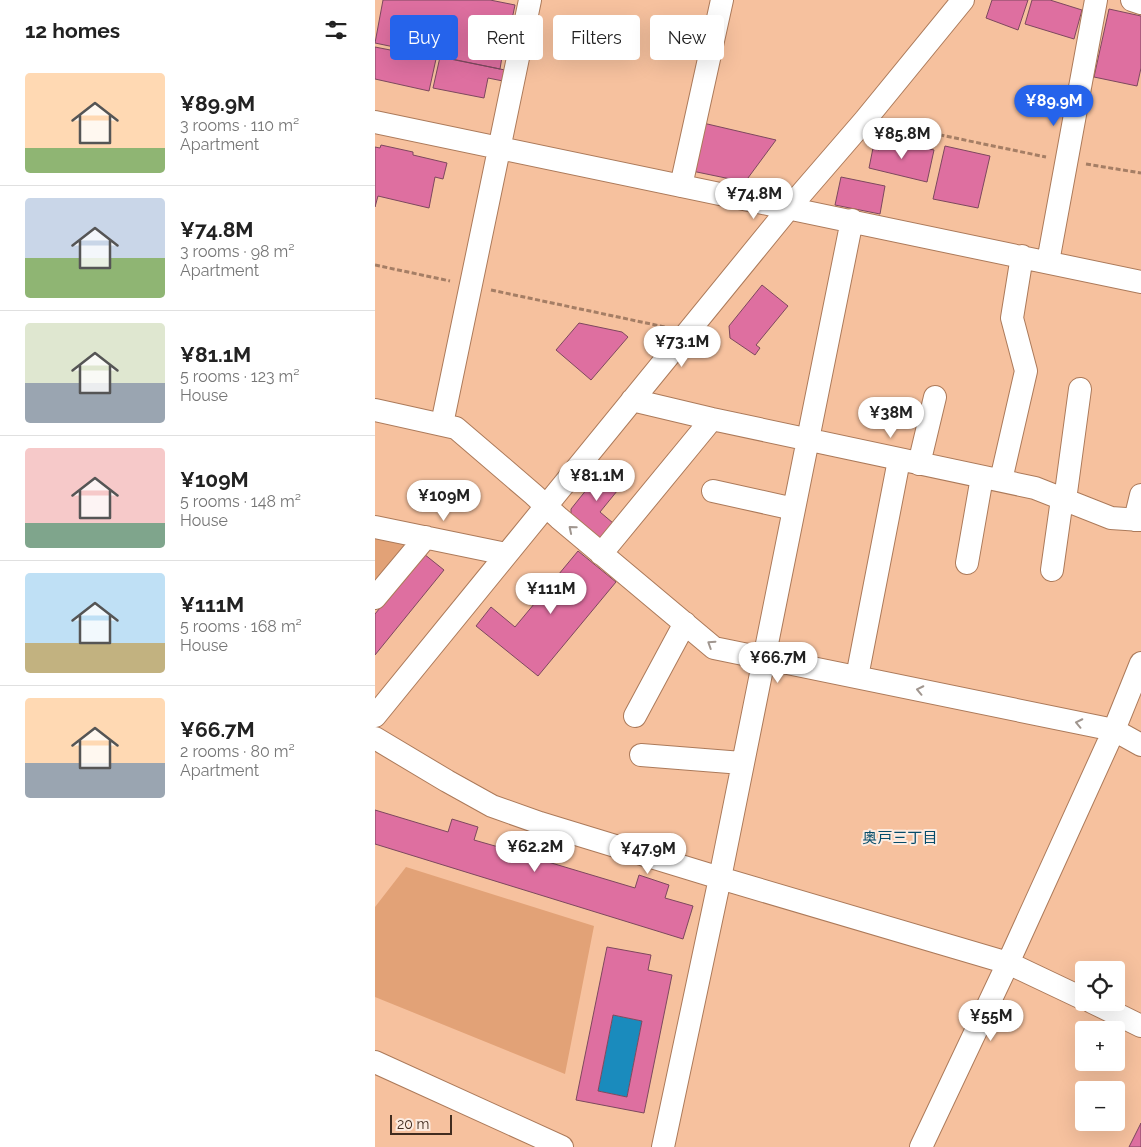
<!DOCTYPE html>
<html lang="en">
<head>
<meta charset="utf-8">
<style>
  body { margin:0; font-family:Raleway,"Noto Sans JP",sans-serif; background:#f2f2f2; color:#222; height:100vh; display:flex; flex-direction:column; font-size:19px; white-space:nowrap }
  * { box-sizing:border-box; margin:0 }
  p { font-size:16px; color:#767676 }
  .icon { flex:none; width:28px; height:28px; fill:none; stroke:currentColor; stroke-width:2; stroke-linecap:round; stroke-linejoin:round }
  .map { position:relative; flex:1; overflow:hidden }
  .sheet { display:flex; flex-direction:column; background:#fff; width:375px }
  .sheet>* { flex:none }
  .top-card { position:absolute; left:15px; top:15px; width:475px; height:45px; display:flex; gap:10px }
  .controls { position:absolute; left:700px; top:961px; display:grid; gap:10px }
  .controls a { display:grid; place-items:center; width:50px; height:50px; border-radius:5px; background:#fff; box-shadow:0 5px 20px #0002; font-size:25px }
  .scale { position:absolute; left:15px; bottom:12px; width:62px; box-sizing:border-box; padding-left:5px; border:2px solid #412c1f; border-top:0; font-size:14px; line-height:18px; white-space:nowrap; color:#412c1f; -webkit-text-stroke:4px #fcebe0; paint-order:stroke }
  .price { position:absolute; translate:-50% -42px; padding:0 11px; border-radius:18px; background:#fff; color:#222; font-size:16px; line-height:32px; filter:drop-shadow(0 1px 2px #0008) }
  .price::after { content:''; position:absolute; left:50%; top:30px; width:15px; height:11px; margin-left:-8px; background:inherit; clip-path:polygon(0 0,100% 0,50% 100%) }
  .price.on { background:#2563eb; color:#fff }
  ul { padding:0; list-style:none }
  li { display:flex; align-items:center; gap:15px; height:125px; padding:0 25px }
  li+li { border-top:1px solid #e0e0e0 }
  li span { display:grid; place-items:center; flex:none; width:140px; height:100px; border-radius:5px; color:#555 }
  li>.icon { margin-inline-start:auto }
  span .icon { width:60px; height:60px; fill:#fffc; stroke-width:1 }
  li b { font-size:21px }
  h2 { display:flex; justify-content:space-between; align-items:center; height:60px; padding:0 25px; font-size:21px }
  .pill { padding:0 18px; border-radius:5px; background:#fff; box-shadow:0 5px 20px #0002; font-size:18px; line-height:45px }
  .pill.on { background:#2563eb; color:#fff }
  main { display:flex; flex:1; min-height:0 }
  .map>svg:first-child { display:block }
</style>
</head>
<body>
<main>
<section class="sheet">
<h2>12 homes<svg class="icon" aria-label="filters" viewBox="0 0 24 24"><path d="M4 7h16M4 17h16"/><circle cx="9" cy="7" r="2"/><circle cx="15" cy="17" r="2"/></svg></h2>
<ul>
<li><span style="background:linear-gradient(#ffd9b3 75%,#8fb573 0)"><svg class="icon" aria-label="home" viewBox="0 0 24 24"><path d="M3 11l9-7 9 7M6 9v11h12V9"/></svg></span><div><b>¥89.9M</b><p>3 rooms · 110 m²</p><p>Apartment</p></div></li>
<li><span style="background:linear-gradient(#c9d6e8 60%,#8fb573 0)"><svg class="icon" aria-label="home" viewBox="0 0 24 24"><path d="M3 11l9-7 9 7M6 9v11h12V9"/></svg></span><div><b>¥74.8M</b><p>3 rooms · 98 m²</p><p>Apartment</p></div></li>
<li><span style="background:linear-gradient(#dfe7d0 60%,#9aa5b1 0)"><svg class="icon" aria-label="home" viewBox="0 0 24 24"><path d="M3 11l9-7 9 7M6 9v11h12V9"/></svg></span><div><b>¥81.1M</b><p>5 rooms · 123 m²</p><p>House</p></div></li>
<li><span style="background:linear-gradient(#f6c9c9 75%,#7fa58c 0)"><svg class="icon" aria-label="home" viewBox="0 0 24 24"><path d="M3 11l9-7 9 7M6 9v11h12V9"/></svg></span><div><b>¥109M</b><p>5 rooms · 148 m²</p><p>House</p></div></li>
<li><span style="background:linear-gradient(#bfe0f5 70%,#c2b280 0)"><svg class="icon" aria-label="home" viewBox="0 0 24 24"><path d="M3 11l9-7 9 7M6 9v11h12V9"/></svg></span><div><b>¥111M</b><p>5 rooms · 168 m²</p><p>House</p></div></li>
<li><span style="background:linear-gradient(#ffd9b3 65%,#9aa5b1 0)"><svg class="icon" aria-label="home" viewBox="0 0 24 24"><path d="M3 11l9-7 9 7M6 9v11h12V9"/></svg></span><div><b>¥66.7M</b><p>2 rooms · 80 m²</p><p>Apartment</p></div></li>
</ul>
</section>
<div class="map">
<svg width="766" height="1147" viewBox="0 0 766 1147">
  <rect width="100%" height="100%" fill="#f6c19e"/>
  <path fill="#e2a277" d="M0 536 35 544 0 588Z
    M31 867 219 926 190 1074 0 997V907Z"/>
  <path fill="#1a8bbd" d="M238 1015 267 1021 252 1097 223 1091Z"/>
  <path fill="#de6fa0" stroke="#7d485e" fill-rule="evenodd" d="M8 0H115L140 5 135 29 109 23 103 52 127 57 125 69 0 43Z
    M617 0H653L643 30 611 18Z
    M657 0H675L707 10 699 39 650 24Z
    M734 9 766 16V68L762 86 719 77Z
    M0 47 61 59 54 91 0 79Z
    M65 57 130 70 128 81 113 78 109 98 58 88Z
    M328 123 401 140 370 182 317 171Z
    M507 138 559 150 552 182 494 168 498 148 504 150Z
    M6 145 38 152V155L72 163 68 179 60 177 54 208 3 196 0 207V147L5 148Z
    M570 146 615 156 603 208 558 199Z
    M466 177 510 186 505 214 460 205Z
    M387 285 413 306 381 345 385 348 380 355 355 338 354 326Z
    M204 323 247 332 253 337 216 380 181 350Z
    M232 464 251 480 225 512 238 523 225 540 196 517V509Z
    M203 551 241 582 163 676 101 626 116 607 140 627Z
    M49 554 69 570 0 655V614Z
    M0 810 73 832 77 819 103 827 99 840 127 848 130 835 157 844 153 856 260 888 264 875 294 885 290 898 318 906 308 939 0 844Z
    M232 947 276 955 273 970 297 975 269 1113 201 1100ZM238 1015 267 1021 252 1097 223 1091Z
    M766 1123V1147H754Z"/>
  <g fill="none" stroke-linecap="round" stroke-linejoin="round">
    <g stroke="#ac7a5a" stroke-width="24">
      <path id="minor" d="M757 0 766 3
        M0 122 766 282
        M306 186 347 0
        M477 220 345 878 633 963 739 730 766 663
        M673 262 721 0
        M257 400 337 419 660 488 736 518 766 520
        M0 410 81 428 158 494 184 518 339 648 739 730 766 745
        M67 424 155 0
        M544 464 560 397
        M626 480 651 371 637 318 647 256
        M338 491 419 509
        M690 500 705 389
        M760 520 766 495
        M0 527 131 554
        M226 554 337 419
        M592 563 607 477
        M677 570 687 499
        M0 598 51 537
        M482 677 524 460
        M0 716 414 208 490 120 588 0
        M260 716 310 623
        M0 738 72 781 117 806 165 823 345 878 288 1147
        M266 755 367 763
        M717 1002 766 1026
        M0 1062 187 1147
        M546 1147 633 963 709 999"/>
    </g>
    <path stroke="#a57e65" stroke-width="3" stroke-dasharray="5 2.5" stroke-linecap="butt" d="M513 124 671 157
      M711 164 766 173
      M0 265 75 281
      M116 290 290 327"/>
    <use href="#minor" stroke="#fff" stroke-width="22"/>
  </g>
  <defs><path id="oneway-chevron" d="M-2-3.5L2.5 0L-2 3.5" fill="none" stroke-width="1.6" stroke-linecap="round" stroke-linejoin="round" transform="scale(1.25)"/></defs>
  <g stroke="#a0968f">
    <use href="#oneway-chevron" transform="translate(197 529) rotate(-140)"/>
    <use href="#oneway-chevron" transform="translate(336 644) rotate(-147)"/>
    <use href="#oneway-chevron" transform="translate(545 690) rotate(-168)"/>
    <use href="#oneway-chevron" transform="translate(704 723) rotate(-168)"/>
  </g>
  <g text-anchor="middle" stroke-width="4" stroke-linejoin="round" paint-order="stroke">
    <g font-size="15" fill="#054c6a" stroke="#fcebe0">
      <text x="525" y="843">奥戸三丁目</text>
    </g>
  </g>
</svg>
<div class="controls">
<a><svg class="icon" aria-label="locate" viewBox="0 0 24 24"><circle cx="12" cy="12" r="6"/><path d="M12 2v4M12 18v4M2 12h4M18 12h4"/></svg></a>
<a>+</a>
<a>−</a>
</div>
<div class="scale">20 m</div>
<b class="price on" style="left:679px;top:127px">¥89.9M</b>
<b class="price" style="left:527px;top:160px">¥85.8M</b>
<b class="price" style="left:379px;top:220px">¥74.8M</b>
<b class="price" style="left:307px;top:368px">¥73.1M</b>
<b class="price" style="left:516px;top:439px">¥38M</b>
<b class="price" style="left:222px;top:502px">¥81.1M</b>
<b class="price" style="left:69px;top:522px">¥109M</b>
<b class="price" style="left:176px;top:615px">¥111M</b>
<b class="price" style="left:403px;top:684px">¥66.7M</b>
<b class="price" style="left:160px;top:873px">¥62.2M</b>
<b class="price" style="left:273px;top:875px">¥47.9M</b>
<b class="price" style="left:616px;top:1042px">¥55M</b>
<div class="top-card">
<a class="pill on">Buy</a>
<a class="pill">Rent</a>
<a class="pill">Filters</a>
<a class="pill">New</a>
</div>
</div>
</main>
</body>
</html>
